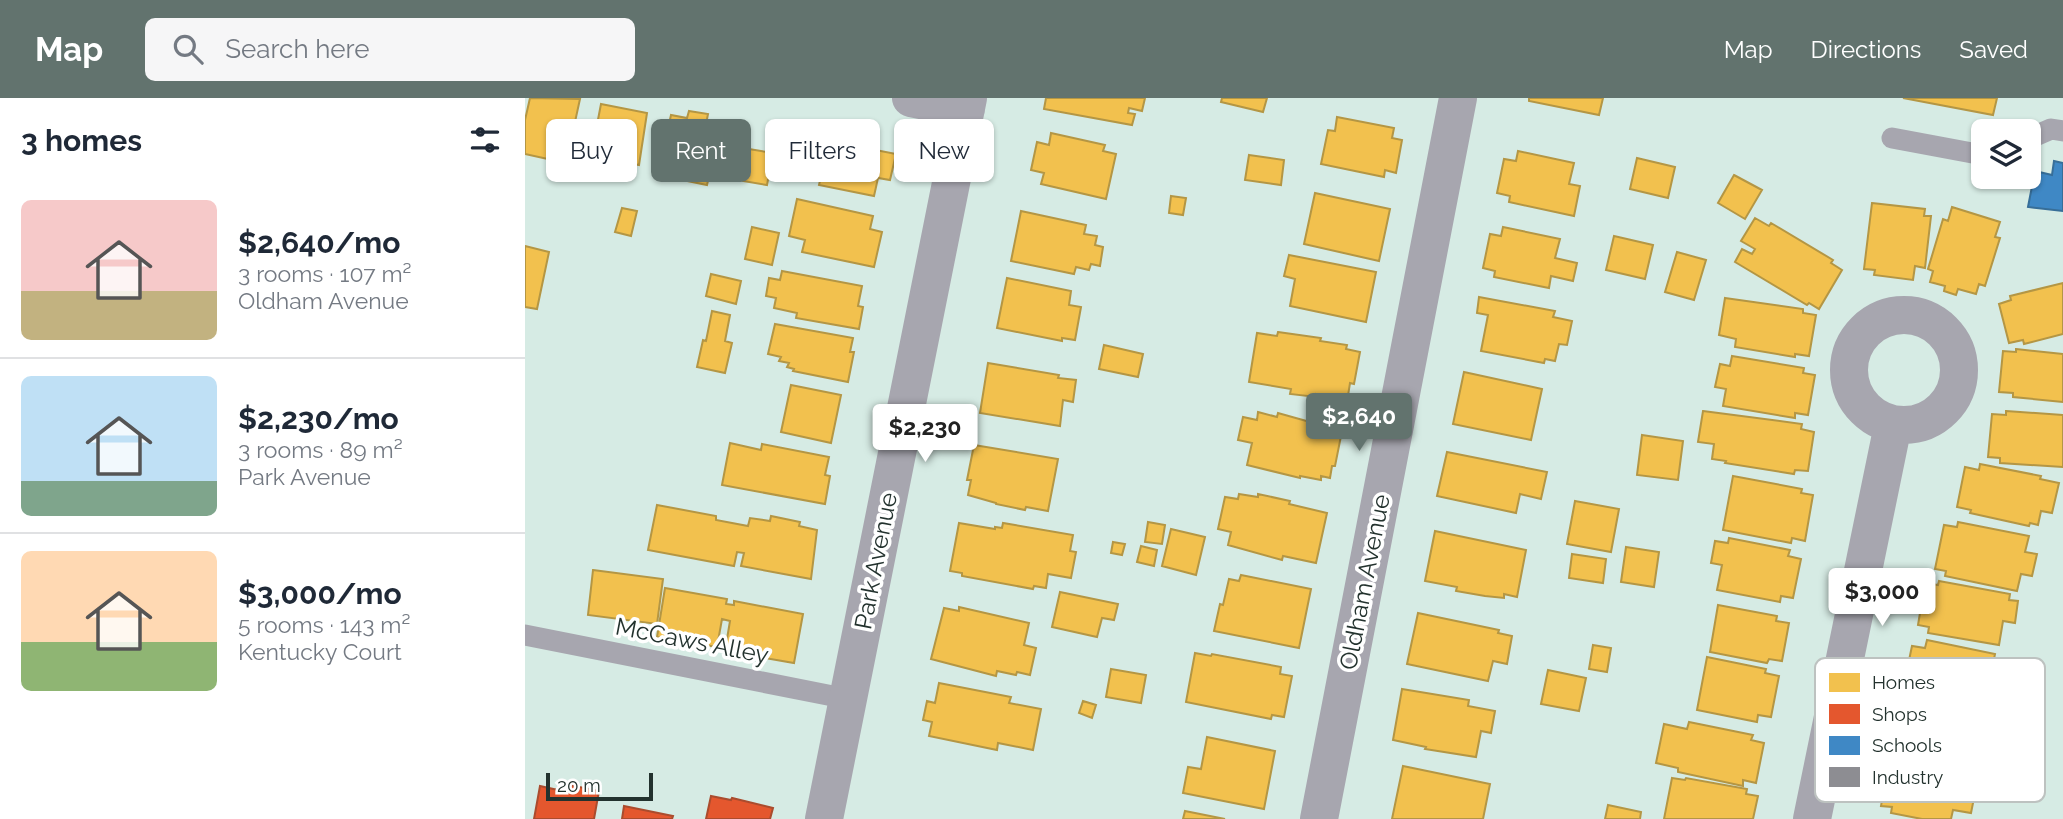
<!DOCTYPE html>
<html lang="en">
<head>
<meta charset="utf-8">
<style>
  body { margin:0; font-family:Raleway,sans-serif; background:#f6f6f7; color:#1f2937; height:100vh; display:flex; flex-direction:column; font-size:26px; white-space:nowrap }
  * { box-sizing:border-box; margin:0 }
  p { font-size:23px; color:#747a83 }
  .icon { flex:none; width:38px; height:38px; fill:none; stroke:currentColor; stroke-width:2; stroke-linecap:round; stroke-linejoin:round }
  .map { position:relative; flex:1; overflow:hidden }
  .drawer { display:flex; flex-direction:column; background:#fff; width:525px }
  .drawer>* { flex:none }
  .guide { position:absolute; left:21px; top:21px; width:665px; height:63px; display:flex; gap:14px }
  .tools { position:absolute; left:1446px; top:21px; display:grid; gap:14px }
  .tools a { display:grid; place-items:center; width:70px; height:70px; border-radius:10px; background:#fff; box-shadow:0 2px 5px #0004; font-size:35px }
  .scale { position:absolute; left:21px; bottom:18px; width:107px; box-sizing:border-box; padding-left:7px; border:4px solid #23322e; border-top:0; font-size:19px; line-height:24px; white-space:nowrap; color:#23322e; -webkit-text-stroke:5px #fff; paint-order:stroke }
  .price { position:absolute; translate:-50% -60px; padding:0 16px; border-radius:7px; background:#fff; color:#222; font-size:23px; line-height:46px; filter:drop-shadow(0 2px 4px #0008) }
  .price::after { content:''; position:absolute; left:50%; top:42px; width:21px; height:16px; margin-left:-10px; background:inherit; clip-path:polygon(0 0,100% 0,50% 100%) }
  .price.on { background:#62736e; color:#fff }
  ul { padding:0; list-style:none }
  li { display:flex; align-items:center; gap:21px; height:175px; padding:0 21px }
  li+li { border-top:2px solid #e0e1e3 }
  li span { display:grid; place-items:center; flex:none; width:196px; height:140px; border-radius:10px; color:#555 }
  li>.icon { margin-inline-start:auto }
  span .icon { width:84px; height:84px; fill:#fffc; stroke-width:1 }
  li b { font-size:30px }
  h2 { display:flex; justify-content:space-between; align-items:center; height:84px; padding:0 21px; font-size:30px }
  .tag { padding:0 24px; border-radius:10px; background:#fff; box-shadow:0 2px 5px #0004; font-size:24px; line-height:63px }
  .tag.on { background:#62736e; color:#fff }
  header { display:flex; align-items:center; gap:42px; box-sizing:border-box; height:98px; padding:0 35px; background:#62736e; color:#fff }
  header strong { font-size:33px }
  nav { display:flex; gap:38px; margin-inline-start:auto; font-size:24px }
  .search { width:490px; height:63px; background:#f6f6f7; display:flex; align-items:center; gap:18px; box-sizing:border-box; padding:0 24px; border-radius:10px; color:#747a83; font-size:26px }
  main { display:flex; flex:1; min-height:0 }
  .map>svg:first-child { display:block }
</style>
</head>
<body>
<header>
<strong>Map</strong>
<div class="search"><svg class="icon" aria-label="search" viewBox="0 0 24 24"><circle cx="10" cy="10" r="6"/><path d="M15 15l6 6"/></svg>Search here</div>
<nav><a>Map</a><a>Directions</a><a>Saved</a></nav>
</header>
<main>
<section class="drawer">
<h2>3 homes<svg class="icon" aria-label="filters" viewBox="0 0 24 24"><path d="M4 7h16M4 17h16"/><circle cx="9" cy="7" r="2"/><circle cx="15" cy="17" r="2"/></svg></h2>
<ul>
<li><span style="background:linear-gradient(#f6c9c9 65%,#c2b280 0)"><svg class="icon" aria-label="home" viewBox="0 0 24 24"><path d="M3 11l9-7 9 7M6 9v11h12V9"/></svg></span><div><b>$2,640/mo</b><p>3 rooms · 107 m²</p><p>Oldham Avenue</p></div></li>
<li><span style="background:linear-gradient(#bfe0f5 75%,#7fa58c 0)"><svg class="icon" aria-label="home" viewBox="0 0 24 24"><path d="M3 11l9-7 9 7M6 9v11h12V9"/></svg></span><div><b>$2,230/mo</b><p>3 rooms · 89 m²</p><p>Park Avenue</p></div></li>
<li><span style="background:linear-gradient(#ffd9b3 65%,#8fb573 0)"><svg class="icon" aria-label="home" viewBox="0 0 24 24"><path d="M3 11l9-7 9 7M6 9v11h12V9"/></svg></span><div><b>$3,000/mo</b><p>5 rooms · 143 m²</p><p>Kentucky Court</p></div></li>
</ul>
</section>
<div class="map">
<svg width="1538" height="721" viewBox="0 0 1538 721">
  <rect width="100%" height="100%" fill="#d6ebe4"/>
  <path fill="#f2c14e" stroke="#b49644" stroke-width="2" d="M5 0 55 1 41 65 0 56V22Z
    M521 0H620L617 13 604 10 603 15 610 16 607 27 519 11Z
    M697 0H742L738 14 696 4Z
    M1004 0H1078L1074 17 1004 3Z
    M1378 0H1472L1468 17Z
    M76 6 122 15 114 67 66 58Z
    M164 13 183 16 181 26 195 30 182 87 133 77 146 17 162 20Z
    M812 19 869 30 867 40 877 42 871 75 860 72 859 79 796 66 803 32 810 33Z
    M526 35 580 47 578 53 591 56 581 101 516 86 519 75 506 72 512 44 524 47Z
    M295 41 371 56 365 82 353 80 349 98 294 87 297 74 289 73Z
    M224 51 248 55 242 87 218 83Z
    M993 53 1049 65 1044 86 1055 88 1049 118 984 104 985 98 972 95 979 61 991 63Z
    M724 57 759 62 756 87 720 82Z
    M1112 60 1150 69 1143 100 1105 91Z
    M1209 77 1237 92 1220 121 1193 105Z
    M790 95 865 111 854 163 779 146Z
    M646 98 661 100 658 117 644 115Z
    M272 101 348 118 345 131 357 134 349 169 277 154 280 142 264 138Z
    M1347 105 1400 111 1399 118H1406L1400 170 1390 168 1388 182 1349 177 1350 172 1339 171Z
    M1427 109 1475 124 1470 139 1475 140 1460 188 1454 186 1451 196 1433 191 1431 197 1419 193 1420 188 1405 184 1408 173 1403 171 1418 121 1423 123Z
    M97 110 112 113 106 138 90 134Z
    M496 113 561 127 559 136 572 138 570 147 578 149 575 168 566 166 564 172 551 169 549 176 486 163Z
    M1230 120 1244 128 1246 125 1308 162 1306 165 1317 172 1294 211 1284 205 1282 207 1210 164 1217 151 1227 156 1230 151 1216 143Z
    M227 129 254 135 247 167 220 161Z
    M978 129 1035 141 1030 160 1052 165 1048 183 1026 178 1024 190 969 179 970 173 958 170 965 136 976 138Z
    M1089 138 1128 147 1120 181 1081 172Z
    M0 148 24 154 12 211 0 209Z
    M1152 154 1181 162 1169 202 1140 194Z
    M764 157 851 174 841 224 765 208 770 181 759 178Z
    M257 173 337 188 333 208 338 209 334 231 271 220 272 215 249 210 251 200 241 198 244 180 255 182Z
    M186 176 216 183 211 206 181 198Z
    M482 180 546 193 544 207 556 209 550 242 537 240V243L472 230Z
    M1538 185V236L1499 246 1498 242 1484 245 1474 206 1486 202 1485 198Z
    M954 199 1030 213 1028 219 1047 223 1042 247 1034 246 1030 263 1020 261 1019 265 956 253 963 217 952 215Z
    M1200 200 1278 211V215L1291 217 1284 258 1270 256V259L1210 249 1211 241 1194 237Z
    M187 213 205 217 200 243 207 245 200 275 172 269 178 242 181 243Z
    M250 226 328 240 325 254H329L323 284 268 273 269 271 262 269 264 265 254 263 256 259 243 256Z
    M753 234 796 240 795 243 822 247 821 251 835 254 829 286 825 285 822 304 791 296V299L765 296 766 291 724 284 732 235 752 238Z
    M579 247 618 256 613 279 574 271Z
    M1491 251 1538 256V304L1488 299V295L1474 294 1478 253 1491 254Z
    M1207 258 1279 270 1278 275 1290 277 1283 317 1270 315V320L1198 308 1201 291 1190 289 1195 266 1205 268Z
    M463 265 534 277 533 280 551 282 548 304 538 302 535 328 455 315Z
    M939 274 1017 291 1006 342 928 326Z
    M266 287 316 297 306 345 256 334Z
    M1178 313 1277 326 1276 331 1289 334 1283 373 1270 372 1269 376 1200 365 1201 363 1187 361 1189 346 1173 344Z
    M1481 313 1538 317V369L1475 365V360L1463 359 1467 316 1481 317Z
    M733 314 752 319 753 315 817 333 810 368H807L805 380 796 378V382L775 378V380L722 367 727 345 713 342 718 319 732 322Z
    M1117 337 1158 343 1153 382 1112 377Z
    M205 345 236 352 237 346 304 359 300 377 305 378 300 406 197 387Z
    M449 347 533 361 523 413 501 409 500 412 471 406V405L443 397 446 382H442Z
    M922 354 1022 374 1016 401 995 396 991 415 912 398Z
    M1455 366 1516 378 1515 381 1534 385 1527 415 1516 413 1513 427 1505 425 1504 428 1445 415 1446 412 1432 409 1440 369 1454 372Z
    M1208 378 1277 391 1276 395 1288 397 1280 443 1267 440 1266 445 1198 432Z
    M714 396 733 399V396L765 403 764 406 802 415 791 465 758 458 757 462 703 447 706 434 693 431 700 399 713 401Z
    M1050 403 1094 411 1086 454 1042 446Z
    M132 407 191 418V422L223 428 225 420 245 423 246 418 275 424 274 428 292 432 286 481 216 468 219 455 212 454 209 468 123 452Z
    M623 424 640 427 637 446 620 444Z
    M1433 424 1504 438 1500 454 1512 456 1507 478 1496 476 1492 493 1420 478 1421 473 1410 471 1419 427 1432 429Z
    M434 425 470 431V429L477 430 478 425 548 437 545 453 551 454 546 480 523 476 521 490 509 488 508 491 437 478V475L425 473Z
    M646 431 680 439 671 477 637 468Z
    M910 433 1001 452 992 499 979 496V500L960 498 931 493 932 489 900 483Z
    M1204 440 1265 452 1263 458 1276 461 1268 500 1256 498 1255 504 1192 492 1197 467 1186 465 1190 443 1203 445Z
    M588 444 600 446 597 457 586 455Z
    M616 448 632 452 629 468 612 464Z
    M1101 449 1134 454 1129 489 1096 484Z
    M1047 456 1081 461 1078 485 1044 480Z
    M68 472 138 481 132 526 63 517Z
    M716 477 786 491 774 550 689 533 695 506 698 507 704 481 714 483Z
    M1414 483 1485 496 1484 502 1493 503 1490 525 1478 523 1474 547 1403 535 1404 529 1393 527 1400 485 1413 487Z
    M140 490 202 501 201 506 209 507V503L278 516 269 565 200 553 205 523 197 521 192 549 132 539Z
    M535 494 593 506 589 522 577 520 572 539 527 529Z
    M1193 507 1252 518 1251 523 1264 525 1257 563 1244 561 1242 565 1185 554Z
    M434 509 504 525 499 547 511 550 505 577 492 574 491 577 472 573 471 578 406 561 419 510 434 513Z
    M893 515 974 532 973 535 987 538 982 566 968 563 963 583 882 566Z
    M1402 542 1470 556 1467 571 1476 574 1472 596 1462 594 1458 612 1390 598 1391 593 1378 591 1387 548 1400 550Z
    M1068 547 1086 550 1082 574 1064 571Z
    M670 555 686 558 687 556 756 569 755 576 767 578 759 619 747 617 746 621 661 604Z
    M1182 559 1241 571 1240 575 1254 578 1246 619 1233 617 1232 624 1172 612Z
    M586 571 621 577 616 605 581 599Z
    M1023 572 1061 580 1054 613 1016 606Z
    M414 585 486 599 484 605 516 611 508 652 473 645 472 652 404 638 407 624 398 622 402 603 410 605Z
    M877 591 944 602 943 608 970 613 966 635 956 633 951 659 900 651 901 649 868 642Z
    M558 603 571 607 567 620 554 615Z
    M1164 624 1228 637 1226 642 1239 645 1231 685 1218 682V688L1153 674V670L1131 665 1139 626 1162 631Z
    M682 639 750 653 739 711 658 695 663 669 676 671Z
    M1376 665 1436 676 1434 684 1440 685 1439 692 1450 695 1446 715 1428 712 1426 721H1397L1366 715 1367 709 1356 708 1359 691 1355 690 1356 683H1360L1364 667 1375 670Z
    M878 668 965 686 958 721H867Z
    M1147 680 1160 682 1161 680 1222 691 1221 696 1233 698 1228 721H1139Z
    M1083 707 1116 714 1115 721H1080Z
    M660 713 700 721H658Z"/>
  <path fill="#e4572e" stroke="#aa4c2e" stroke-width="2" d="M35 685 74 693 69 721H9L15 688 33 692Z
    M186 698 206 702 207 700 248 710 245 721H181Z
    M99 708 148 718 147 721H97Z"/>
  <path fill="#3f88c5" stroke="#376e98" stroke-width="2" d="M1529 63 1538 65V113L1503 109 1510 73 1527 77Z"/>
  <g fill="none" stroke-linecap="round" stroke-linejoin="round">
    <path stroke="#a7a6af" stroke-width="21" d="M1367 40 1458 57
      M1503 41 1526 31 1538 33
      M0 537 323 601"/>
    <path stroke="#a7a6af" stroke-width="38" d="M386 0 441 11
      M1324 272a55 55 0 1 1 110 0a55 55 0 1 1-110 0Z
      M299 721 443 0
      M794 721 933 0
      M1287 721 1368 327"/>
  </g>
  <g text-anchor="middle" stroke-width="7" stroke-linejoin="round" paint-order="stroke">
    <g font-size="24" fill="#23322e" stroke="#fff">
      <text transform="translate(351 463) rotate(-79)" y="8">Park Avenue</text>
      <text transform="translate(840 484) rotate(-79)" y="8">Oldham Avenue</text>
      <text transform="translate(167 543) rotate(11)" y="8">McCaws Alley</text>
    </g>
  </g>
  <rect x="1290" y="560" width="230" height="144" rx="10" fill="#fff" stroke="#bdc2c0" stroke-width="2"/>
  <rect x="1304" y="575" width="31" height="19" fill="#f2c14e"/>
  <rect x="1304" y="606" width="31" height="20" fill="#e4572e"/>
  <rect x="1304" y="638" width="31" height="19" fill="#3f88c5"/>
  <rect x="1304" y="669" width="31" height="20" fill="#8d8d92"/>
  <g font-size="19" fill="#23322e">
    <text x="1347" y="591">Homes</text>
    <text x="1347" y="623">Shops</text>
    <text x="1347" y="654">Schools</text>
    <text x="1347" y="686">Industry</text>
  </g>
</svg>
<div class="tools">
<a><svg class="icon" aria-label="layers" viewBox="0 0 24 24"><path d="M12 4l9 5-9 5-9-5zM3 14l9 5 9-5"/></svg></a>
</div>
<div class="scale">20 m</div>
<b class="price on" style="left:834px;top:355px">$2,640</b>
<b class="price" style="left:400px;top:366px">$2,230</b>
<b class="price" style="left:1357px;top:530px">$3,000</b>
<div class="guide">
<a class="tag">Buy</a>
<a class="tag on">Rent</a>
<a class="tag">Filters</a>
<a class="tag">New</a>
</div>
</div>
</main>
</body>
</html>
